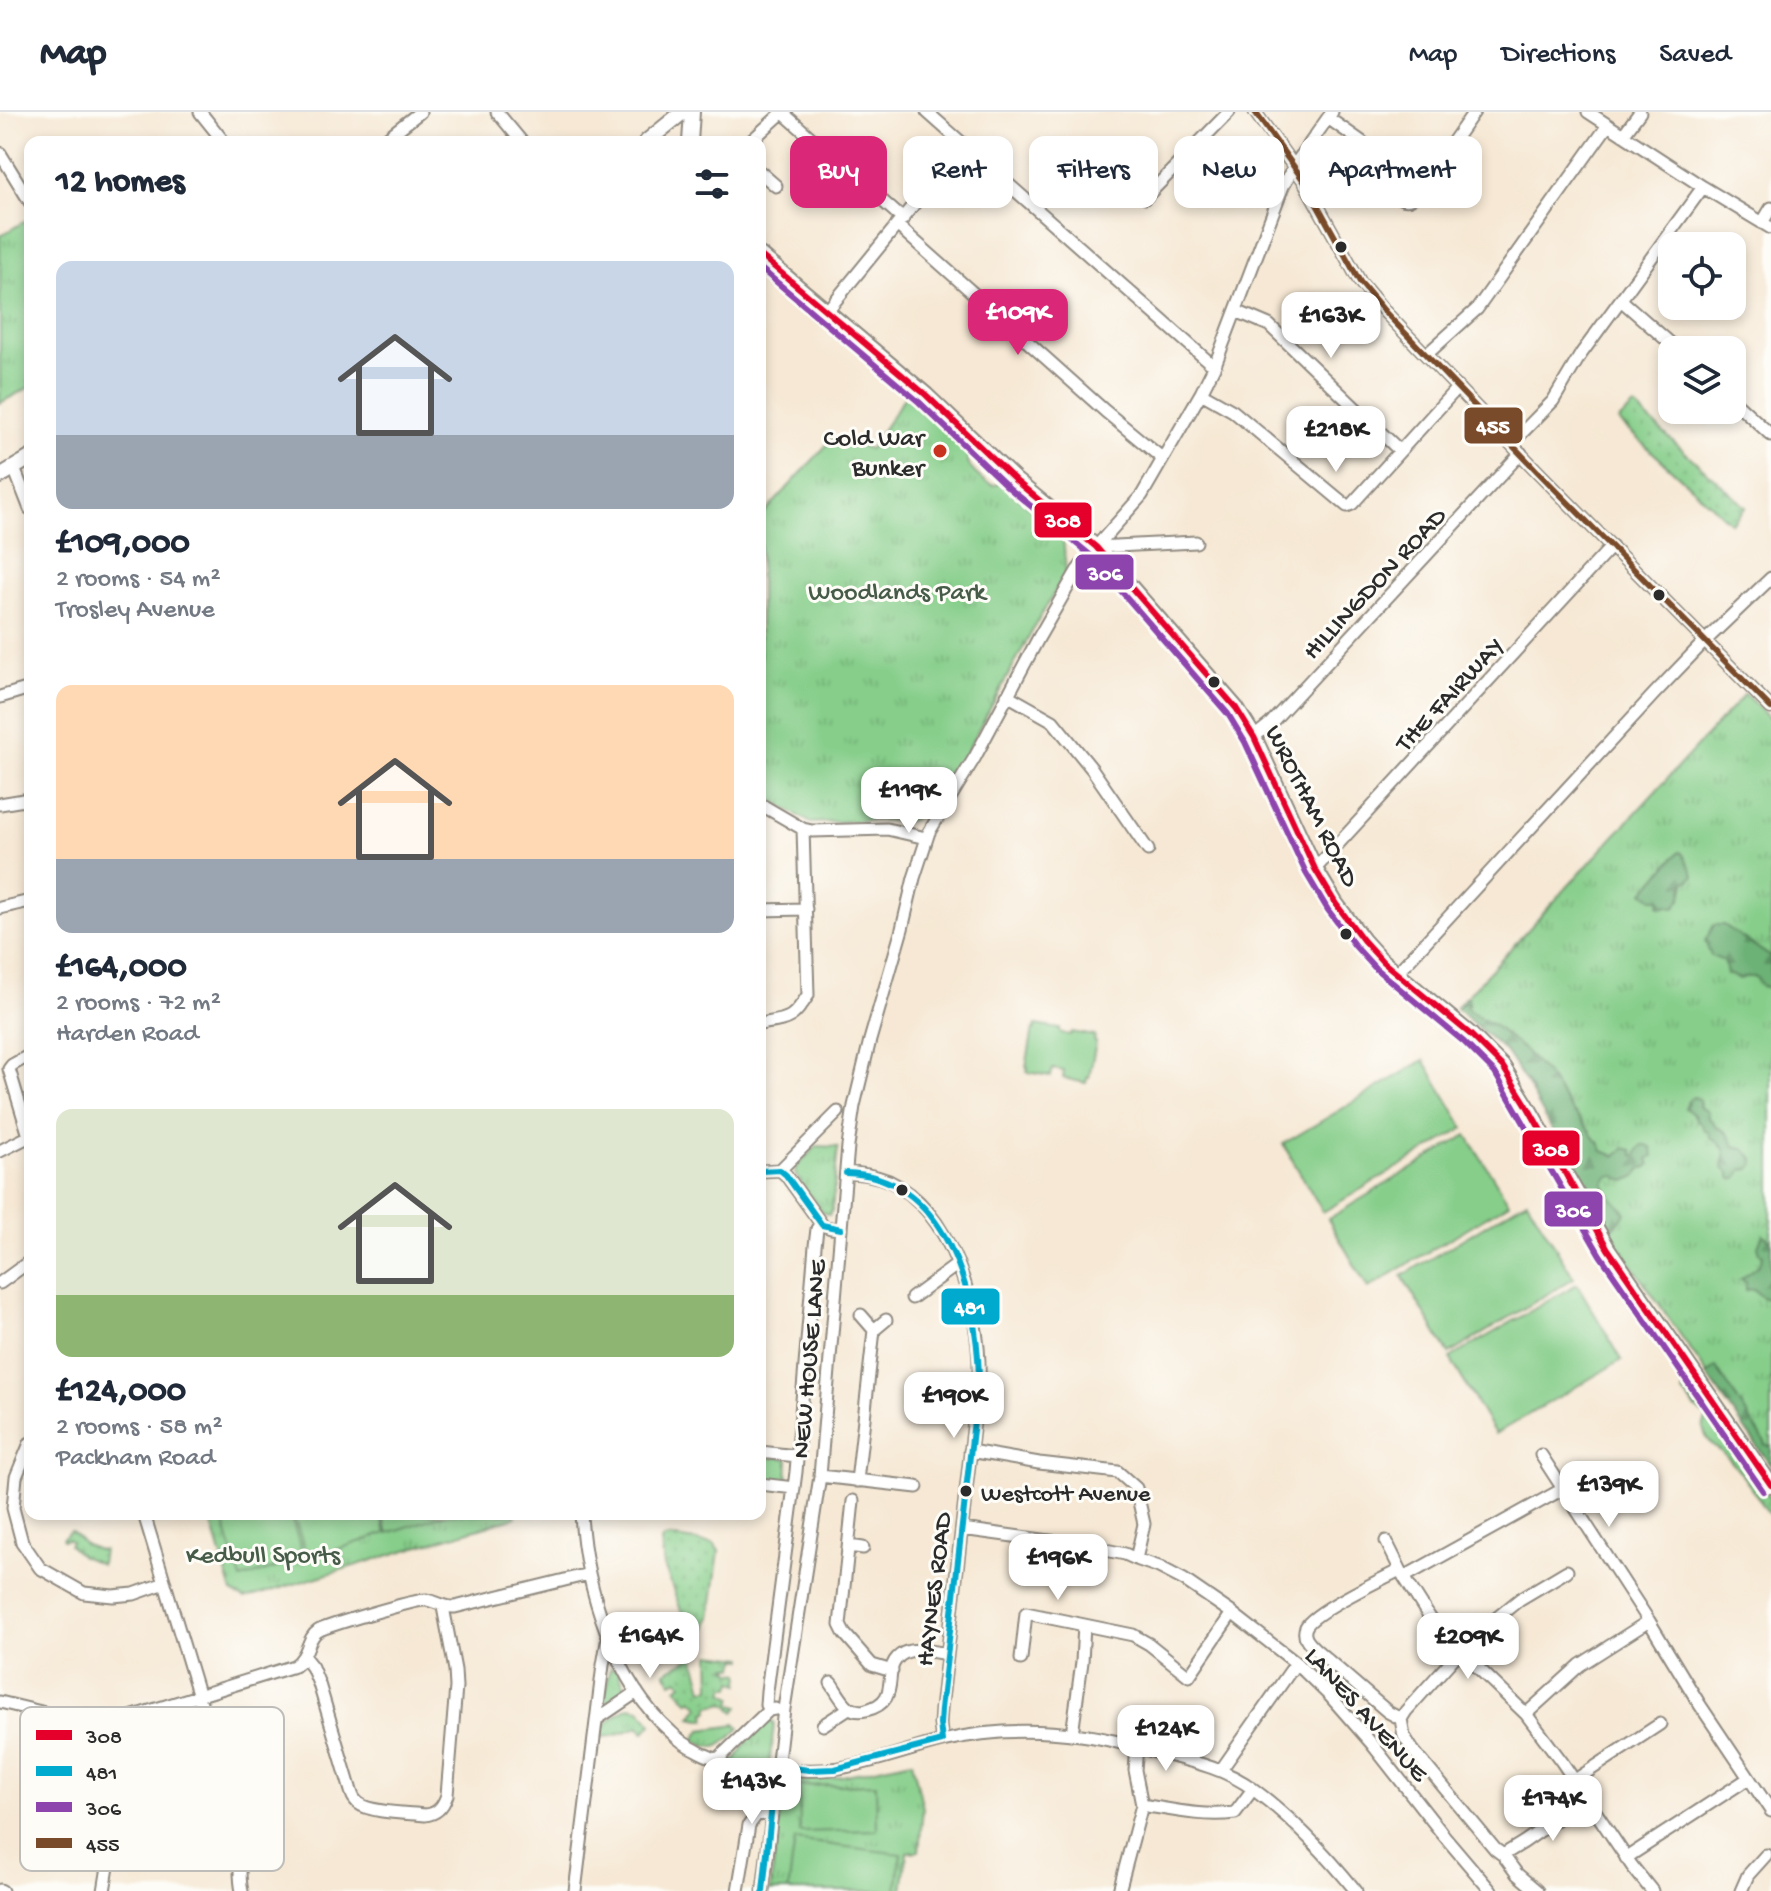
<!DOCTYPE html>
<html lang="en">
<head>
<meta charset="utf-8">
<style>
  body { margin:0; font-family:"Gochi Hand",sans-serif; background:#f2f2f3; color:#1f2937; height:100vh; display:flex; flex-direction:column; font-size:30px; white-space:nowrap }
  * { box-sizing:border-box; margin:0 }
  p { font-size:26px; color:#747a83 }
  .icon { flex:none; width:44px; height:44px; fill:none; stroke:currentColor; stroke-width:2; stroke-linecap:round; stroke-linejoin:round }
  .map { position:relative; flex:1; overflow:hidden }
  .panel { position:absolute; left:24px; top:24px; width:742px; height:1384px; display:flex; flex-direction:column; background:#fff; border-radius:16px; box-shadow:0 4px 12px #0003 }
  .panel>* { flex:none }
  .hud { position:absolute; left:790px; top:24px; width:760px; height:72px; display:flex; gap:16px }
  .controls { position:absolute; left:1658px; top:120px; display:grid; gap:16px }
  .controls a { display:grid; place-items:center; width:88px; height:88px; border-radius:16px; background:#fff; box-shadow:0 4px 12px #0003; font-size:40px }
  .price { position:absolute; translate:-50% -68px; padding:0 18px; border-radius:16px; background:#fff; color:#222; font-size:26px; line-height:52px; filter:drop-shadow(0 2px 4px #0008) }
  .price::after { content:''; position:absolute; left:50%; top:48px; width:24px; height:18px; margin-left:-12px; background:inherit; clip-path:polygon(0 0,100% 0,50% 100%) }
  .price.active { background:#db2777; color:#fff }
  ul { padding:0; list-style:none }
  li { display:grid; align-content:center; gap:16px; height:424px; padding:0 32px }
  li span { display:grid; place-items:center; height:248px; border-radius:16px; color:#555 }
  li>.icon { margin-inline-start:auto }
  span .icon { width:144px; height:144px; fill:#fffc; stroke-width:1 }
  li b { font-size:34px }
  h2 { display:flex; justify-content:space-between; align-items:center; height:96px; padding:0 32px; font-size:34px }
  .tag { padding:0 28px; border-radius:16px; background:#fff; box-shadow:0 4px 12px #0003; font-size:28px; line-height:72px }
  .tag.active { background:#db2777; color:#fff }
  header { display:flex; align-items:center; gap:48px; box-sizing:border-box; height:112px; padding:0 40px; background:#fff; border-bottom:2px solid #e0e1e3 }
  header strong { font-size:38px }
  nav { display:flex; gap:44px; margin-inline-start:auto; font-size:28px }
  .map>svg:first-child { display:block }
</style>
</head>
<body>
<header>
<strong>Map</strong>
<nav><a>Map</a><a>Directions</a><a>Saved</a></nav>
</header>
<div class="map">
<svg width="1771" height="1779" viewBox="0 0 1771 1779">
  <defs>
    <pattern id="grass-tufts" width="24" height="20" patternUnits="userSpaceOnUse" patternTransform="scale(2)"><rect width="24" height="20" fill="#86ce8a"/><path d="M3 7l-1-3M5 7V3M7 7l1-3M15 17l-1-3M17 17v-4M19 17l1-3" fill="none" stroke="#74b177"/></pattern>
    <pattern id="forest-firs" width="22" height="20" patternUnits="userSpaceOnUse" patternTransform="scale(2)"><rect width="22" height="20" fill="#6cb176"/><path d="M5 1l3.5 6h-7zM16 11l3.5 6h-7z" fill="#599061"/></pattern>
    <pattern id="garden-dots" width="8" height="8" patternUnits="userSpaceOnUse" patternTransform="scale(2)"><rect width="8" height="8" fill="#86ce8a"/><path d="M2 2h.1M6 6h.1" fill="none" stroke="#74b177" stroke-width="1.8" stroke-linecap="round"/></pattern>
  </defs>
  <rect width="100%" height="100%" fill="#fdfcf7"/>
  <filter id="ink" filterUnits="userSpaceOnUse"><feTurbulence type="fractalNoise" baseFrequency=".0125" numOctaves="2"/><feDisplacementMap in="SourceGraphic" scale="16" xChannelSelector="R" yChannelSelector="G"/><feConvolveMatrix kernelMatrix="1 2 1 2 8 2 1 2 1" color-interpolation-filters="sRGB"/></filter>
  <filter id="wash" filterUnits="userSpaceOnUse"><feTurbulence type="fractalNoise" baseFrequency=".006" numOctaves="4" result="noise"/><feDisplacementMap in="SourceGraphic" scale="32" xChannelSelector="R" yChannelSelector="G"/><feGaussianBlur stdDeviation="1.8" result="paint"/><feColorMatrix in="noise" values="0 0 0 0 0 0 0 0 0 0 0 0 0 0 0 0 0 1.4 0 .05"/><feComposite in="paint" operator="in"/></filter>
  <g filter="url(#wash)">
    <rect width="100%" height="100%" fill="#f6e8d4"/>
    <path fill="url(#grass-tufts)" stroke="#587c5a" stroke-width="2" d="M28 107 30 110V275L0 291V124Z
      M907 281 970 341C970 344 968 346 968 348 968 357 985 372 994 373 996 373 999 371 1001 371L1063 423 1066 461 1035 514 960 652 939 683 922 702 915 707 907 709 876 708 811 711 760 681V406L832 327 870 337Z
      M1745 582 1771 608V1354L1608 1118 1520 959 1505 939 1456 896Z
      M817 1034 838 1035 832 1098 829 1103 823 1101 795 1062 796 1055Z
      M1690 1270 1771 1387V1405C1758 1386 1745 1364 1729 1347 1721 1339 1712 1335 1706 1324 1702 1317 1703 1313 1707 1306L1696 1297 1683 1280 1684 1275Z
      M760 1343 788 1347 787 1373 760 1370Z
      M209 1402H515L516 1405 245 1487 232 1480Z
      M611 1556 618 1558 626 1577 623 1584 609 1592 605 1587 609 1559Z
      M629 1595 640 1597 652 1612 644 1620 639 1615 612 1624 601 1625C603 1609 616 1603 629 1595Z
      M770 1607 773 1610 774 1614 765 1686 763 1690 756 1692 752 1688 730 1648H736L747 1629 766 1609Z
      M735 1611 740 1616C724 1632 716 1643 694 1628L701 1618 730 1614Z
      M912 1649 923 1696 919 1739 907 1740 902 1779H770L783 1678 791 1669 833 1666Z"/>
    <path fill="url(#forest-firs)" stroke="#4c6e50" stroke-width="2" d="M1679 740 1682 741C1685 746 1693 759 1694 764L1690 768 1685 769 1682 785 1675 795H1672L1669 793 1662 795 1659 793 1660 787H1653L1644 780Z
      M1714 813H1724L1771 845V876L1762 874 1756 865H1745L1740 867 1727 862 1724 849 1711 844 1705 829Z
      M1466 885 1469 887 1467 897 1487 910 1494 913 1526 940 1551 968 1569 995 1590 1019 1592 1024 1599 1030 1603 1039 1615 1044 1624 1036 1632 1038 1633 1043 1635 1044C1640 1036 1641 1028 1652 1036L1653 1044 1648 1047 1650 1053 1645 1057H1641L1638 1063 1626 1069C1616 1066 1611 1057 1604 1071L1607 1080 1626 1101 1616 1113 1608 1118 1531 980 1532 979 1505 939 1456 896Z
      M1694 985 1699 987 1700 996C1707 997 1708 1001 1708 1006L1713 1009 1716 1015C1727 1018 1730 1025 1734 1034L1743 1036 1754 1047V1053L1750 1057 1742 1058 1737 1066 1733 1068 1730 1065V1061L1723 1056 1725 1038C1722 1036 1720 1032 1718 1030 1713 1027 1710 1028 1709 1020L1705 1019 1701 1011 1698 1010 1694 1003 1685 996 1689 987Z
      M1763 1122 1771 1129V1187C1763 1187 1759 1184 1754 1177L1746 1178V1170L1741 1167 1759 1153 1763 1143 1760 1141 1758 1134Z
      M1716 1255 1767 1333 1771 1335V1354L1707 1263Z"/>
    <path fill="url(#garden-dots)" stroke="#587c5a" stroke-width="2" d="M1634 294 1746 395 1731 411 1618 309Z
      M71 1419 84 1432 100 1439 103 1438 101 1452 81 1444 69 1433 71 1430 68 1427 63 1428 62 1426Z
      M669 1425 714 1432 719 1439 710 1505 703 1523 693 1526 690 1521 664 1454 661 1429 663 1426Z
      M710 1542 744 1546V1548L737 1547 735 1555 727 1554V1557H731V1560L741 1561 740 1572 733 1569 731 1575H726L724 1580 733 1585 731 1592 739 1595 735 1600 726 1591 709 1594V1599L705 1600 706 1608 691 1605 699 1594 692 1587 689 1590 677 1576 682 1572 678 1567 672 1570 665 1560 694 1544 703 1577 711 1576Z"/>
    <path fill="#86ce8a" stroke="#587c5a" stroke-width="2" d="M1036 913 1060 917V921L1070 923 1072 920 1095 924 1094 929 1096 930 1089 966H1087L1086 971 1063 966 1064 959 1053 957 1051 964 1027 960 1028 955H1026L1033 917H1035Z
      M1424 948 1464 1016 1323 1100 1283 1032Z
      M1467 1023 1509 1091 1368 1176 1328 1107Z
      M1527 1088 1574 1166 1449 1242 1402 1164Z
      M1577 1172 1622 1248 1495 1322 1450 1246Z
      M221 1402H290L304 1447 241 1467Z
      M293 1402H380L386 1421 308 1447Z
      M382 1402H446L388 1421Z
      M876 1672 877 1718 800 1720 799 1674Z
      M795 1728 901 1742 896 1779H788Z"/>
  </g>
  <g filter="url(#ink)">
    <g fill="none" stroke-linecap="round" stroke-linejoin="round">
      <g stroke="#908a80" stroke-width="15">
        <path id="minor" d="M200 0 224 30
          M497 0 522 30
          M782 0 903 107
          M927 0 1209 250 1215 253
          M1255 0 1304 69 1360 170 1385 200 1538 360 1771 596
          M1588 0 1703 75 1771 116
          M1328 6 1362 30 1370 40 1395 81C1402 89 1408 90 1416 83L1474 0
          M1623 23 1640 0
          M382 30 420 0
          M750 30 783 0
          M0 41 30 90
          M760 60 776 74
          M1145 86 1229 0
          M1762 111 1771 96
          M898 114 1105 299 1163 347
          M1621 188 1678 238
          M827 199 963 32
          M1236 199 1269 213 1400 339
          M1427 242 1477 197 1608 13
          M1201 281 1233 299 1347 394 1352 392 1458 275
          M1732 287 1771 323
          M1512 331 1553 289 1581 242 1703 75
          M14 356 30 397
          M1096 435 1196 430
          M1007 583 1053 609 1092 657 1148 738
          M0 585 30 576
          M1254 625 1270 612 1521 341
          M0 692 30 687
          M760 692 803 717 812 719 887 717 926 726
          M1315 757 1612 434
          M0 796 30 789
          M760 798 806 797
          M1396 862 1655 581 1705 529 1771 466
          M760 912C788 907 792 909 808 883L803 717
          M29 1024 9 957 12 953 30 943
          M0 1039 30 1024
          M780 1058 838 1000
          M760 1059 780 1058 786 1063 822 1113 831 1116 841 1117
          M846 1061C861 1061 874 1063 889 1069 952 1098 981 1200 979 1265L941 1597 940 1612 942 1629
          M0 1171 30 1149
          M912 1186 958 1152
          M874 1218 886 1208
          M30 1331 16 1365 13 1396 22 1430 40 1456 84 1481 113 1484 134 1482 165 1471
          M970 1339 1039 1351 1118 1360 1136 1376 1144 1412 1136 1447
          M760 1340 797 1344
          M1541 1343 1649 1509 1700 1593 1771 1699
          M820 1364 917 1375
          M857 1369 874 1218 861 1203
          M760 1372 794 1376
          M853 1389 840 1513 844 1521 872 1553 892 1559
          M144 1402 239 1717C243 1738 237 1759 242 1779
          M581 1402C585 1475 615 1571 671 1620 678 1627 687 1634 696 1638 705 1644 715 1645 723 1652 742 1671 738 1700 771 1704
          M962 1417 1086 1434 1125 1442 1136 1447 1159 1455 1184 1468 1232 1501 1296 1551 1330 1584 1372 1632 1441 1720 1491 1779
          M1386 1429 1404 1465 1430 1506 1442 1521 1526 1602 1562 1650 1632 1754 1652 1779
          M849 1434 863 1436
          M1400 1458C1382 1467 1313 1500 1306 1515 1302 1524 1308 1530 1315 1537L1388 1600 1401 1607
          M1404 1465 1561 1378
          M1462 1541 1488 1513 1520 1487 1567 1459
          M304 1545 312 1555 319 1572 351 1679C353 1685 353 1686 358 1691 370 1701 408 1701 425 1703 437 1702 443 1695 447 1683L456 1575 455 1558 443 1495
          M1021 1547 1026 1501 1133 1523 1149 1532 1189 1564 1232 1501
          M831 1571C841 1585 847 1603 866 1598 906 1588 877 1555 904 1541 915 1535 935 1540 947 1542
          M0 1590 91 1612H108L294 1554C310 1543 306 1527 318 1519 326 1514 417 1487 426 1488 436 1489 444 1496 455 1495L589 1462
          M769 1598 766 1593 767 1579 796 1360 815 1134 817 1117 821 1111
          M1526 1602 1580 1553 1649 1509
          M597 1607 637 1580
          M1401 1607 1404 1624 1412 1637 1495 1737 1503 1743 1517 1762 1537 1779
          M1401 1607 1406 1599 1460 1539
          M823 1613 849 1596
          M1072 1622 1082 1550 1084 1513
          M717 1648 769 1598 775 1597
          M776 1654C831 1669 889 1642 942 1629 986 1618 1036 1617 1081 1623 1108 1626 1136 1635 1163 1642 1195 1650 1226 1657 1253 1677 1291 1705 1326 1742 1356 1779
          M1221 1658 1296 1551
          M1575 1668 1660 1612
          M1142 1693C1173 1698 1204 1705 1235 1701L1253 1677
          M108 1738H124
          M1503 1743 1524 1730 1587 1686
          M1626 1746 1749 1666
          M0 1778 2 1779
          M104 1779 108 1755V1715
          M575 1779 603 1553 607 1530 610 1527
          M738 1779 749 1713 758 1701
          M763 1779 784 1597 820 1364 848 1034 854 994 870 928 902 817 914 766 929 720 975 645 1039 525 1077 459 1096 435 1142 383 1201 281 1215 253 1283 74 1294 54 1332 0
          M1119 1779 1142 1693 1135 1658 1137 1635
          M1741 1779 1748 1763 1766 1743"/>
      </g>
      <g stroke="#908a80" stroke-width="18">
        <path id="major" d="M646 30 683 0
          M690 30 692 0
          M760 143 926 283 1016 369 1096 435 1236 596 1254 625 1315 757 1336 792 1363 828 1383 850 1471 923 1503 955 1526 992 1608 1137 1771 1373
          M0 364 30 346"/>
      </g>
      <use href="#minor" stroke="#fff" stroke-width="11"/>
      <use href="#major" stroke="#fff" stroke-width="14"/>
      <g stroke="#fdfcf7" stroke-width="12">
        <path id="bus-1" d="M760 143 926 283 1016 369 1096 435 1236 596 1254 625 1315 757 1336 792 1363 828 1383 850 1471 923 1503 955 1526 992 1608 1137 1771 1373"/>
      </g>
      <g stroke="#fdfcf7" stroke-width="12">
        <path id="bus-2" d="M760 1059 780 1058 786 1063 822 1113 841 1117
          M846 1061C946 1063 977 1183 979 1265L941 1597 940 1612 942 1629
          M776 1654 809 1658 835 1657 942 1629
          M763 1779 776 1654"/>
      </g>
      <g stroke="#fdfcf7" stroke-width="12">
        <path id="bus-3" d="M760 156 919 290 1009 376 1089 442 1228 602 1245 630 1306 761 1328 798 1355 834 1376 857 1464 930 1495 961 1600 1143 1763 1379"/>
      </g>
      <g stroke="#fdfcf7" stroke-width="12">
        <path id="bus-4" d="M1255 0 1304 69 1360 170 1385 200 1538 360 1771 596"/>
      </g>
      <use href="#bus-1" stroke="#e4002b" stroke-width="6"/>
      <use href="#bus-2" stroke="#00a9ce" stroke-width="6"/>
      <use href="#bus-3" stroke="#8e44ad" stroke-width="6"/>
      <use href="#bus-4" stroke="#7a4b2a" stroke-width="6"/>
    </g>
  </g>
  <g fill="#2b2b2b" stroke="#fdfcf7" stroke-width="3">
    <circle cx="1341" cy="135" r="7"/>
    <circle cx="1659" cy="483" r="7"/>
    <circle cx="1214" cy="570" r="7"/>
    <circle cx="1346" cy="822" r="7"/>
    <circle cx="902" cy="1078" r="7"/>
    <circle cx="966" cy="1379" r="7"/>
  </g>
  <circle fill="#c8321e" stroke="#fdfcf7" stroke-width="3" cx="940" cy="339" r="8"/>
  <g text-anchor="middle" stroke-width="6" stroke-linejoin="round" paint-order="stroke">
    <g font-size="24" fill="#2b2b2b" stroke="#fdfcf7" text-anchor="start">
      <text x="981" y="1388">Westcott Avenue</text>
    </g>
    <g font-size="26" fill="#2b2b2b" stroke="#fdfcf7" text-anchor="end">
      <text x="924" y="333">Cold War<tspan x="924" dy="30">Bunker</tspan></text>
    </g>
    <g font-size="26" fill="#2b2b2b" stroke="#fdfcf7">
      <text transform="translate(1373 470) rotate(-47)" y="9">HILLINGDON ROAD</text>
      <text transform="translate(1448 581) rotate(-47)" y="9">THE FAIRWAY</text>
      <text transform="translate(1314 693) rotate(63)" y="9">WROTHAM ROAD</text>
      <text transform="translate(807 1247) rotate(-85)" y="9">NEW HOUSE LANE</text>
      <text transform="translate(932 1477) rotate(-83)" y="9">HAYNES ROAD</text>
      <text transform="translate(1368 1601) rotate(48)" y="9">LANES AVENUE</text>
    </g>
    <g font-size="26" fill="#465c48" stroke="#fdfcf7">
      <text x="897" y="487">Woodlands Park</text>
      <text x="263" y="1450">Kedbull Sports</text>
    </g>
  </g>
  <rect x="20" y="1595" width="264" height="164" rx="12" fill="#fdfcf7" stroke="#bebdba" stroke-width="2"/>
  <rect x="36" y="1618" width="36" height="10" fill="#e4002b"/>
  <rect x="36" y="1654" width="36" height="10" fill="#00a9ce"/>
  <rect x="36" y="1690" width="36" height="10" fill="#8e44ad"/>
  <rect x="36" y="1726" width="36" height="10" fill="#7a4b2a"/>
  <g font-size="22" fill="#2b2b2b">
    <text x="86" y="1631">308</text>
    <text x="86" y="1667">481</text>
    <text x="86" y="1703">306</text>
    <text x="86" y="1739">455</text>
  </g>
  <g stroke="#fdfcf7" stroke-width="3">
    <rect x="1463" y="294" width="61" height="39" rx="8" fill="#7a4b2a"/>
    <rect x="1033" y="389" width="60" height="38" rx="8" fill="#e4002b"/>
    <rect x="1074" y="441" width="61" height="38" rx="8" fill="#8e44ad"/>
    <rect x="1521" y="1017" width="60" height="38" rx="8" fill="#e4002b"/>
    <rect x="1543" y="1078" width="61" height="38" rx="8" fill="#8e44ad"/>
    <rect x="940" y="1175" width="61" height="39" rx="8" fill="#00a9ce"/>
  </g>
  <g font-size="22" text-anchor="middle" font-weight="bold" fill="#fff">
    <text x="1493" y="321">455</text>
    <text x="1063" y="415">308</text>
    <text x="1105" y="468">306</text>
    <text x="1551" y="1044">308</text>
    <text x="1573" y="1105">306</text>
    <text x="970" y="1202">481</text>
  </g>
</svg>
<div class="controls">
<a><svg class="icon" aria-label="locate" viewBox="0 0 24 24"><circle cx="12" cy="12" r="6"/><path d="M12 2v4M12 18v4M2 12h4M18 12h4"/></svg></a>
<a><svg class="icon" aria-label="layers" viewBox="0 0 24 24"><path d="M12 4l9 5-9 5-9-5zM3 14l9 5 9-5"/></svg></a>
</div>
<b class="price active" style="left:1018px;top:245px">£109K</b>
<b class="price" style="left:1331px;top:248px">£163K</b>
<b class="price" style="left:1336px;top:362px">£218K</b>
<b class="price" style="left:909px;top:723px">£119K</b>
<b class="price" style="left:954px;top:1328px">£190K</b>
<b class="price" style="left:1609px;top:1417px">£139K</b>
<b class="price" style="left:1058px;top:1490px">£196K</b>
<b class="price" style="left:650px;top:1568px">£164K</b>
<b class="price" style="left:1468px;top:1569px">£209K</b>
<b class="price" style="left:1166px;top:1661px">£124K</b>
<b class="price" style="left:752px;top:1714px">£143K</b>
<b class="price" style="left:1553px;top:1731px">£174K</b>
<div class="hud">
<a class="tag active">Buy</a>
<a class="tag">Rent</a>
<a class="tag">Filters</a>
<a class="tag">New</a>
<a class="tag">Apartment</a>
</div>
<section class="panel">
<h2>12 homes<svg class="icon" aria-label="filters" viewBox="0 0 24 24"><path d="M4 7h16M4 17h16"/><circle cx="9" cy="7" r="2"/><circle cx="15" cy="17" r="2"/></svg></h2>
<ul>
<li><span style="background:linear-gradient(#c9d6e8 70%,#9aa5b1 0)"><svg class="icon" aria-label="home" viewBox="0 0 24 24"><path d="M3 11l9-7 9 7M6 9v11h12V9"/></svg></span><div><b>£109,000</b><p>2 rooms · 54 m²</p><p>Trosley Avenue</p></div></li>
<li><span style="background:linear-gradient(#ffd9b3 70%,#9aa5b1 0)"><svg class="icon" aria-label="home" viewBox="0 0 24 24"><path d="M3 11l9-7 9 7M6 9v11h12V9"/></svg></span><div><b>£164,000</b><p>2 rooms · 72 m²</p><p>Harden Road</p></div></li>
<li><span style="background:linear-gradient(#dfe7d0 75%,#8fb573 0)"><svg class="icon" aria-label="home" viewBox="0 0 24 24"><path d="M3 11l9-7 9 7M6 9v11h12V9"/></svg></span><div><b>£124,000</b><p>2 rooms · 58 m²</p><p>Packham Road</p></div></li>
</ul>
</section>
</div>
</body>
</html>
